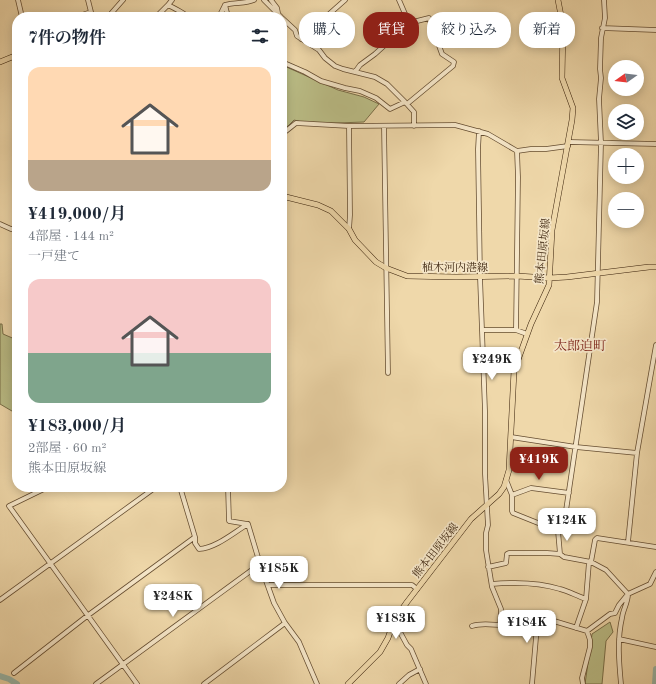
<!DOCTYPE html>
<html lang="ja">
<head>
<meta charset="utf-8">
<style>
  body { margin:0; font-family:"Old Standard TT","Noto Serif JP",serif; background:#f2f2f3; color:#1f2937; height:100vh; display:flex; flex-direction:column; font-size:15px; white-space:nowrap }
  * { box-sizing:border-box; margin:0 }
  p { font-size:13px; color:#747a83 }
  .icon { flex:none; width:22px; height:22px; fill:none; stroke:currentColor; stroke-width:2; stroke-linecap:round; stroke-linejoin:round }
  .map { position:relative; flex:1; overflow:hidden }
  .details { position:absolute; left:12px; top:12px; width:275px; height:480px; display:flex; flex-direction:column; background:#fff; border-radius:16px; box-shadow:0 2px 10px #0003 }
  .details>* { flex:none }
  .hud { position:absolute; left:299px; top:12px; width:297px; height:36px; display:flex; gap:8px }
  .needle { width:26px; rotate:256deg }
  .fabs { position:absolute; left:608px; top:60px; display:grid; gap:8px }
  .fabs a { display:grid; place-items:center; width:36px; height:36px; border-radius:50%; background:#fff; box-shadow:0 2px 10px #0003; font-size:20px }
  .price { position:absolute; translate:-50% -34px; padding:0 9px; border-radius:8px; background:#fff; color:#222; font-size:13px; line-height:26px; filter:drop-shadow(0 1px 2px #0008) }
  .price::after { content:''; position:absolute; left:50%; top:24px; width:12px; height:9px; margin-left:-6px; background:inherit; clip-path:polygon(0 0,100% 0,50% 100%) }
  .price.active { background:#8f2418; color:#fff }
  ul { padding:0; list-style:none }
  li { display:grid; align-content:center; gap:8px; height:212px; padding:0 16px }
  li span { display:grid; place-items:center; height:124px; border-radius:12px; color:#555 }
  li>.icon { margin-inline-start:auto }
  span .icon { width:72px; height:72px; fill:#fffc; stroke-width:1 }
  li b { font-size:17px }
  h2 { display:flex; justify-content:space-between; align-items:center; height:48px; padding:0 16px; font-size:17px }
  .pill { padding:0 14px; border-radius:16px; background:#fff; box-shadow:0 2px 10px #0003; font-size:14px; line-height:36px }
  .pill.active { background:#8f2418; color:#fff }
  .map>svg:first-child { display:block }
</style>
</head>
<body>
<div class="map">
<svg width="656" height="684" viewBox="0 0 656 684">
  <rect width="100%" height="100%" fill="#efd8aa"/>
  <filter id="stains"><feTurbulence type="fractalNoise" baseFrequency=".005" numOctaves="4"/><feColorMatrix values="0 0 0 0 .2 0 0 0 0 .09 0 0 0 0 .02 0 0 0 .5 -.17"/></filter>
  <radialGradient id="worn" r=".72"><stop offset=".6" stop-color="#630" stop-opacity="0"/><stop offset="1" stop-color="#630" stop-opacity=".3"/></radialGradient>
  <path fill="#bbbe87" stroke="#796e48" d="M282 65 338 90 364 97 379 104 364 122 310 124 294 120 288 126 282 129Z
    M0 324H2L3 334 17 340V414L0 404Z
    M610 622 613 632 606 641 602 684H585L592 634Z"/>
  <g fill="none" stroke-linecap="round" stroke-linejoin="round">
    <path stroke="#9ab9ac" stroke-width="6" d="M0 676 9 679 17 684
      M655 684 656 669"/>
    <g stroke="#654d31" stroke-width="5.5">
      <path id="minor" d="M18 0 22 17
        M264 0 281 17
        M271 0 277 8 278 13
        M399 0 409 23
        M168 5 172 0
        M225 5 227 13 231 17
        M76 17 91 12 88 0
        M108 17 123 0
        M156 17 168 5C172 7 186 14 188 17
        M219 17 225 5C235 2 245 4 254 0
        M282 18 295 30 297 36 319 50 325 58 335 66 343 69 375 77 387 84 405 102
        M602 28 656 30
        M301 39 345 0
        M282 62 305 72 321 81 345 88 360 91 376 98 390 109 405 102 414 112V126
        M355 72 360 65 375 54 409 23 429 18 442 54 454 62 453 66 407 104
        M384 126 388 373
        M286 131 296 123 349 126
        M479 131 478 149 480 277 485 411V474L488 525 486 533V550L492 587 501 609 500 626
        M569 142 656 144
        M0 224 11 229H17
        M349 229 350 215 349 126 455 125 488 134 517 151 531 149H546L568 146
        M482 330H516L527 334
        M516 330 518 177 517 151
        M511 437 576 447 637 453
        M506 480 512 495V511L513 513 558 531
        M48 487 9 506 137 684
        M180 487 195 537V543L199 549C216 548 233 533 248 524L260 564 274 603 285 623 299 642 317 684
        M228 487 229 521 247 524
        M512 495 531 488 569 493
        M558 531 564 524 597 302 601 143 599 99 601 78 600 69 601 38 605 18 604 0
        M558 531 560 554
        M628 542 637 453 656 345
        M591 562 595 540 597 538 656 547
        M488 567 506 563 507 554 509 553H547L560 554 564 557 591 562 606 570 628 594C628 603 623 609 622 618 617 639 619 663 621 684
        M492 584C514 582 538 582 560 589 568 591 577 596 586 599
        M268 585H412L417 589
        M0 600 156 487
        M394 621 407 645 411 649 426 684
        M472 626C486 621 502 628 517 624 523 623 529 618 534 615L587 631 610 614 615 613 619 605 628 594 650 584 656 572
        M576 628 586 599 589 562
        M619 639 656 647
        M14 673 87 616 195 537
        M96 684 260 564
        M204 684 285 623
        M399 684 409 675 420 669
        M532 684 537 626 538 621 544 619
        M583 684 582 678 590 647V640L587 631"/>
    </g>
    <g stroke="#371f09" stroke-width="6">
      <path id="major" d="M0 62 17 55
        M282 196 318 205 331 211 349 229 355 240 376 262 386 268 407 276 456 277 517 276 549 278 567 277 649 267H656
        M348 684 380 652 388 638 394 621 407 602 471 519 499 494 504 487 509 470 514 371 531 324 549 285 552 230 572 120 573 108 562 78 563 26 558 0"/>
    </g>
    <use href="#minor" stroke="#f5e6c8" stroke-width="4"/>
    <use href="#major" stroke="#efd8aa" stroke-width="5"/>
  </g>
  <g text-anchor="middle" stroke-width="3.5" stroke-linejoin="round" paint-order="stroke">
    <g font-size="11" fill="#371f09" stroke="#f5e6c8">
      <text transform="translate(542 251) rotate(-84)" y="4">熊本田原坂線</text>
      <text x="455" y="271">植木河内港線</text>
      <text transform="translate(435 550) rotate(-52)" y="4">熊本田原坂線</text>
    </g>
    <g font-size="13" fill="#7a1f14" stroke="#f5e6c8">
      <text x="580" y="350">太郎迫町</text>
    </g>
  </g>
  <rect width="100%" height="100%" filter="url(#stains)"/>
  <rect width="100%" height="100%" fill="url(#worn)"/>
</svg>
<div class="fabs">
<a><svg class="needle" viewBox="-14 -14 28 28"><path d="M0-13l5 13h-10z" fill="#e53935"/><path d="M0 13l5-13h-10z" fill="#747a83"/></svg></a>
<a><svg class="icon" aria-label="layers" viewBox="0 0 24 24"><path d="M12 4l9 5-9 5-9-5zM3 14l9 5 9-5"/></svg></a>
<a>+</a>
<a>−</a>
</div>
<b class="price" style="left:492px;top:381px">¥249K</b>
<b class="price active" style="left:539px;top:481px">¥419K</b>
<b class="price" style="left:567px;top:542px">¥124K</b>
<b class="price" style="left:279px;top:590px">¥185K</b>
<b class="price" style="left:173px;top:618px">¥248K</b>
<b class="price" style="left:396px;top:640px">¥183K</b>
<b class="price" style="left:527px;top:644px">¥184K</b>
<div class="hud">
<a class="pill">購入</a>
<a class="pill active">賃貸</a>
<a class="pill">絞り込み</a>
<a class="pill">新着</a>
</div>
<section class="details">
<h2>7件の物件<svg class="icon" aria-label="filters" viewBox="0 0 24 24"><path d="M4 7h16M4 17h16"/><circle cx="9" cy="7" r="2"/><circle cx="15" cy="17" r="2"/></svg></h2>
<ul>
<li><span style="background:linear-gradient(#ffd9b3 75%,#b9a48a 0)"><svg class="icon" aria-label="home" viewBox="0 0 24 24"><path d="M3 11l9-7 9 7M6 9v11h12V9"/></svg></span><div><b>¥419,000/月</b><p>4部屋 · 144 m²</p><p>一戸建て</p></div></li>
<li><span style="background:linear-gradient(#f6c9c9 60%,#7fa58c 0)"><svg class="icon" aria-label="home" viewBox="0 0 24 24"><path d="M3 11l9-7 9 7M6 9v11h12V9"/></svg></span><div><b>¥183,000/月</b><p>2部屋 · 60 m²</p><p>熊本田原坂線</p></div></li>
</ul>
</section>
</div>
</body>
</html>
